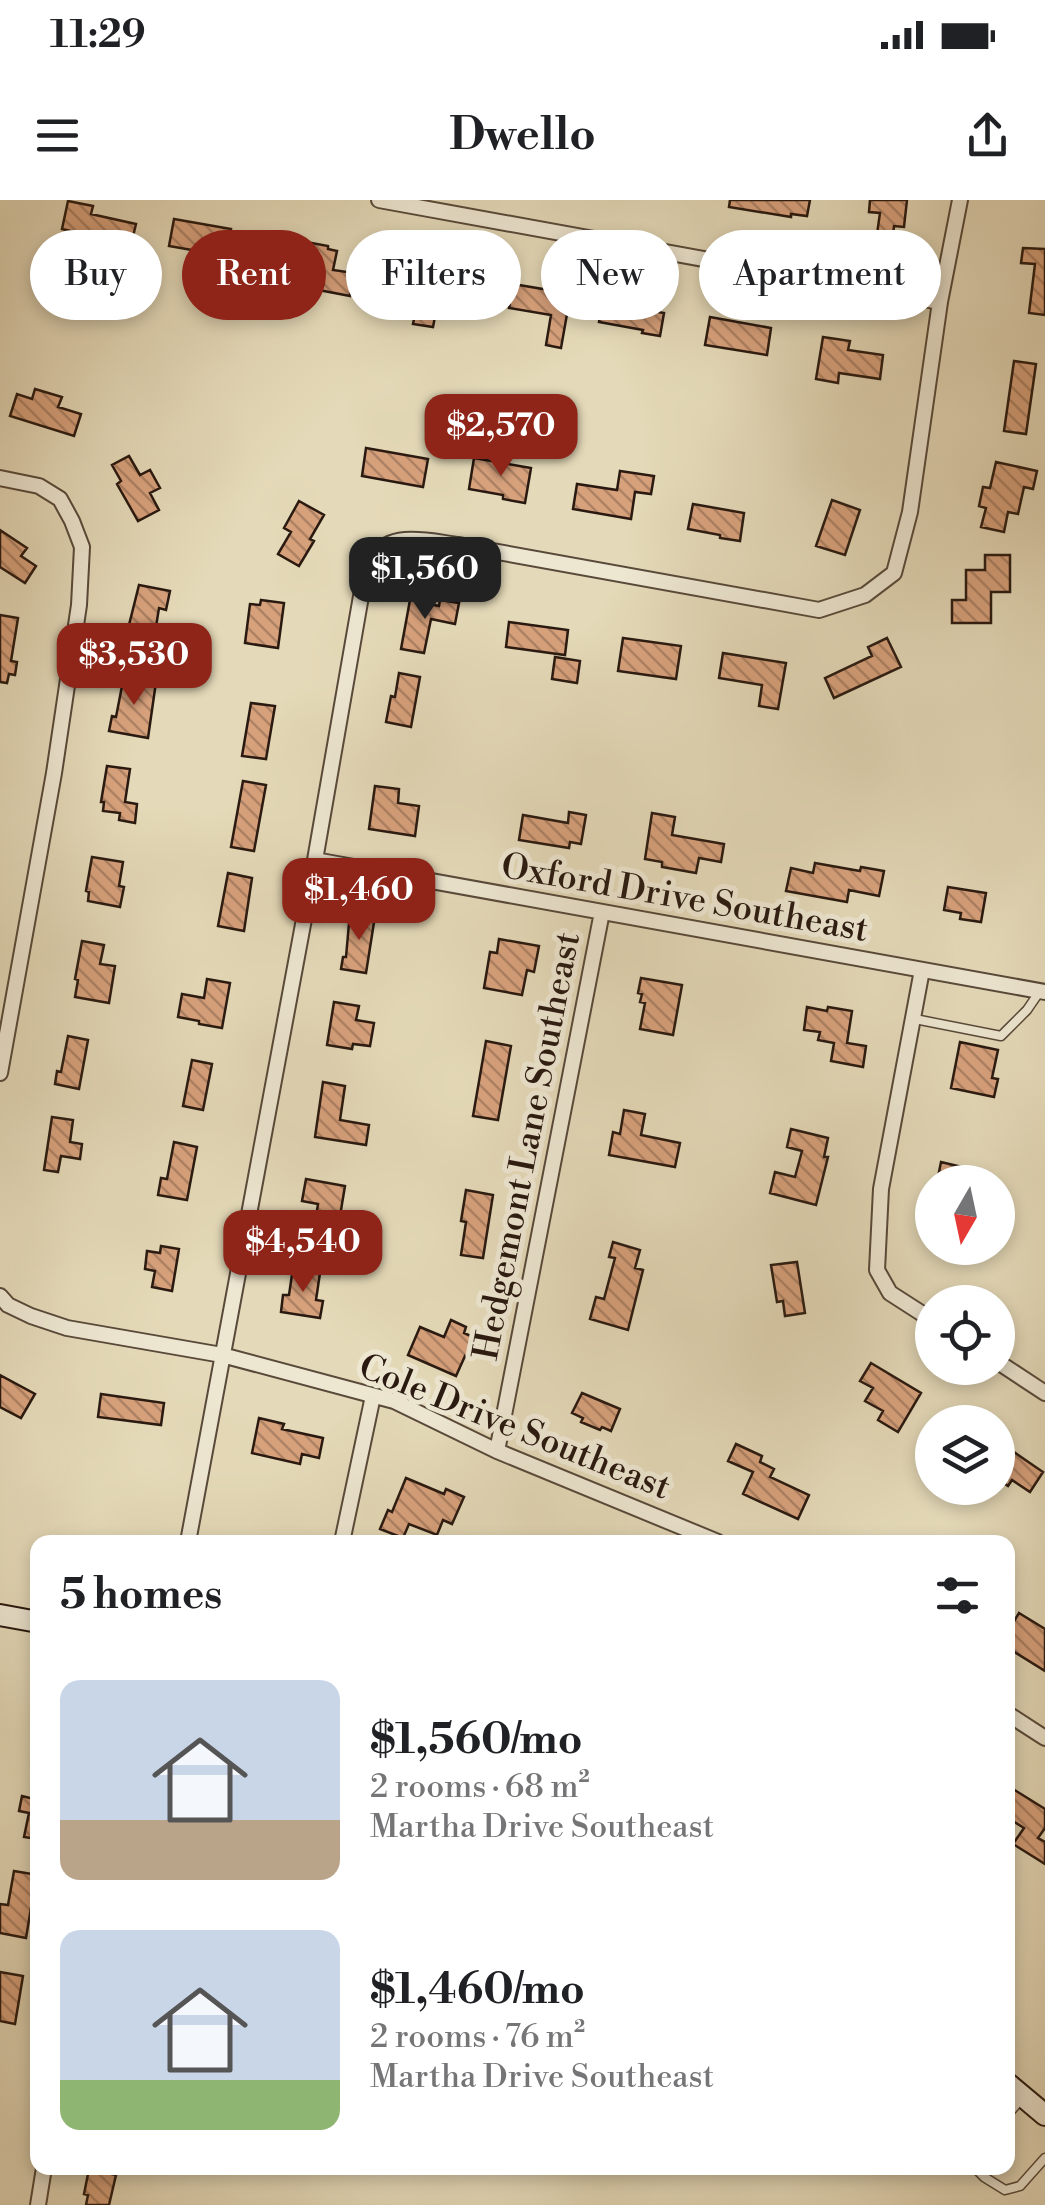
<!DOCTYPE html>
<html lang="en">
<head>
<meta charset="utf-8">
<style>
  body { margin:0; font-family:"Libre Bodoni",serif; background:#f6f6f6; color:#202124; height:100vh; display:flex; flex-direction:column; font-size:38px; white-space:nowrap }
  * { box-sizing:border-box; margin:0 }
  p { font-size:32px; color:#757577 }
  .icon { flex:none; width:55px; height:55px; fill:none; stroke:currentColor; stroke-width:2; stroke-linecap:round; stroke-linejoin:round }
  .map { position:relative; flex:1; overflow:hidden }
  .sheet { position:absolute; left:30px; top:1335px; width:985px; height:640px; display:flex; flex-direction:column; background:#fff; border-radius:20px; box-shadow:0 5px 15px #0003 }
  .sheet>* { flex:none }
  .guide { position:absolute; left:30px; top:30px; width:985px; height:90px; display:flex; gap:20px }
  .needle { width:65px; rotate:189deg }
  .fabs { position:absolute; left:915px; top:965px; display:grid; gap:20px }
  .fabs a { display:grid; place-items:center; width:100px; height:100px; border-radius:50%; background:#fff; box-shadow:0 5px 15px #0003; font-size:50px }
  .price { position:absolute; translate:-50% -85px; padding:0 22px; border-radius:20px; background:#8f2418; color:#fff; font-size:32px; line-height:65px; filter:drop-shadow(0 2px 5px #0008) }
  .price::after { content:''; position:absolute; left:50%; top:60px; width:30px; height:22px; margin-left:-15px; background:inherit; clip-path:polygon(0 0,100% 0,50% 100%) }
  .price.selected { background:#222; color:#fff }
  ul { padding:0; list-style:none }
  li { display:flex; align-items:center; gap:30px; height:250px; padding:0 30px }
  li span { display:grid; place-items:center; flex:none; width:280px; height:200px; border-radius:20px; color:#555 }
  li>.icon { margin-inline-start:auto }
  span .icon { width:120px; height:120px; fill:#fffc; stroke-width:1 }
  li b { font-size:42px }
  h2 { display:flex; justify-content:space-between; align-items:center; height:120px; padding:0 30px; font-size:42px }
  .chip { padding:0 35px; border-radius:45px; background:#fff; box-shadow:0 5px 15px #0003; font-size:35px; line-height:90px }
  .chip.selected { background:#8f2418; color:#fff }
  .status { display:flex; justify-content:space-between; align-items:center; height:70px; padding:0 50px; background:#fff; direction:ltr }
  .status svg { height:28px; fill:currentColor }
  header { display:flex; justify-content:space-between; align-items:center; height:130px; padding:0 30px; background:#fff; font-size:45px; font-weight:700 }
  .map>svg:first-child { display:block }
</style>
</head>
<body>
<div class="status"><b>11:29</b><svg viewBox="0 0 49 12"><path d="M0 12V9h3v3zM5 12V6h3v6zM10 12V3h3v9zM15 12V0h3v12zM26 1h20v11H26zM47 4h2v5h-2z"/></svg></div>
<header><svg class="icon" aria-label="menu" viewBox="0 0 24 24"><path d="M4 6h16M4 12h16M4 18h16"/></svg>Dwello<svg class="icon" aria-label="share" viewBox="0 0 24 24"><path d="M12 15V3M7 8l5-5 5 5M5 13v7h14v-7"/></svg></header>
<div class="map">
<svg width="1045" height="2005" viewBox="0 0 1045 2005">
  <defs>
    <pattern id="building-back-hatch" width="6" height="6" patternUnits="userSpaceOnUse" patternTransform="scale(2.5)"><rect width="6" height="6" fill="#d7a17c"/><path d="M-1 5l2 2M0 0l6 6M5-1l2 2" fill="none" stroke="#ae8264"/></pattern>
  </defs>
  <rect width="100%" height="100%" fill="#e4d9b8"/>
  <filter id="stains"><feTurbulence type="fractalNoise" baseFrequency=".002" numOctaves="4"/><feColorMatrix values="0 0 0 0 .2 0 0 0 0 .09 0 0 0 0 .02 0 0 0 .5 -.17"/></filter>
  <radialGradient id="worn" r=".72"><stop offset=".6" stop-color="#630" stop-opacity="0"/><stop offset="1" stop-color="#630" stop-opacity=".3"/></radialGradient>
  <path fill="url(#building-back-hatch)" stroke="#291910" stroke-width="2.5" d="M730 0H810L807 16 791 14V17L729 7Z
    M870 0H907L904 27 894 26 893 35 877 34 880 13 869 12Z
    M68 1 93 6 91 14 136 24 131 45 62 29Z
    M174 19 231 29 226 56 169 46Z
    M290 39 328 46V49L337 51 333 70 354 73 350 96 282 83Z
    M1023 48 1045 49V115L1029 113 1035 64 1021 63Z
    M382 58 444 70 433 127 413 124 420 89 377 81Z
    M550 82 572 86 561 148 546 145 551 115 509 108 513 84 549 90Z
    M603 96 623 100 622 106 664 113 660 136 642 133 643 130 599 122Z
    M710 117 771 128 767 155 705 145Z
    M823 137 850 141 848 150 883 155 880 179 839 173 838 183 816 179Z
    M1014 161 1036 164 1026 234 1004 231Z
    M35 189 62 197 58 207 81 214 74 236 10 216 17 194 32 199Z
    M366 248 428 259 423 287 362 276Z
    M129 256 140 275 150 270 160 288 150 293 159 310 138 321 117 284 121 281 112 265Z
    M474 258 531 268 525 303 503 299V295L469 289Z
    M996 262 1037 271 1033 289 1024 287 1018 314 1008 312 1004 332 981 327 986 308 979 306 983 287 990 288Z
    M620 271 654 276 651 294 635 292 631 319 573 309 577 284 617 290Z
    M832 300 860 310 845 355 816 346Z
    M299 301 324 315 310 339 314 341 299 366 278 354 291 332 284 328Z
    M693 304 744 313 740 341 720 338V335L688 329Z
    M0 330 27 348 21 356 36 366 25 383 0 367Z
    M985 355H1010V392H991V423H952V400H966V370H985Z
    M139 385 170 391 166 410 159 408 155 433 128 429Z
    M261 400 284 403 278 448 245 443 250 404 260 405Z
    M410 400 439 406 440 400 459 403 455 424 431 419 424 453 401 449Z
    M0 415 18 418 11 461 17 462 15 475 9 474 7 483 0 482Z
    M509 422 568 430 565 455 506 447Z
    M623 438 681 446 676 479 618 471Z
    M887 438 901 467 834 498 825 478 872 456 868 447Z
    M723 453 786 463 778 509 759 506 762 485 719 478Z
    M555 457 580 461 577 483 552 479Z
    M399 473 420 477 411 527 386 522 391 496 395 497Z
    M124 476 156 482 148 538 109 531 112 516 116 517Z
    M251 503 275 506 266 559 242 556Z
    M107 566 130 569 125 602 137 604 135 623 119 620 120 613 103 611 104 602H101Z
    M243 581 266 585 254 651 231 647Z
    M375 586 399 589 398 603 419 606 415 636 369 629Z
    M569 612 586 615 581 644 570 642 569 648 519 640 523 615 568 623Z
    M652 613 675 617 672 635 724 644 721 662 699 658 696 673 662 667V662L645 659Z
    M92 657 123 662 119 686 124 687 120 707 88 701 89 692 86 691Z
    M815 663 860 671 861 667 884 671 879 696 849 690 847 702 786 691 791 668 813 673Z
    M228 673 252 678 244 731 218 726Z
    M948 687 986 693 981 722 960 719 961 713 944 710Z
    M350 712 375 716 366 773 341 769 343 757H346Z
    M499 739 539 746 534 772 527 770 522 795 484 788 490 752 497 753Z
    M82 741 104 745 100 764 115 766 109 803 75 797 78 780 75 779Z
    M641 778 682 785 673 835 640 829 645 803 640 802 642 794 638 793Z
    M207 779 230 783 222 828 199 824V821L178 817 182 794 204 798Z
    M334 802 359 806 356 820 374 823 370 846 353 844 352 849 327 845Z
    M807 807 827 811 828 807 852 811 847 843 866 846 863 867 831 861 834 843 818 840 820 832 804 830Z
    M68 836 88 840 79 889 55 884 57 871 61 872Z
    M486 841 511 846 498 920 473 916Z
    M960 842 998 850 992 878 998 879 994 897 951 888Z
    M192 860 212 864 203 910 183 906Z
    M323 882 345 886 340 920 369 925 366 945 315 937Z
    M624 910 645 914 641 935 680 943 675 967 609 955 613 932 620 934Z
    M52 917 73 920 70 942 82 944 80 959 61 956 58 972 44 970Z
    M791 929 828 938 824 957H828L816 1005 770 993 775 972 795 977 802 951 787 947Z
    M174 942 197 947 187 1000 158 995 161 978 167 979Z
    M941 962 970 969 966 982H937Z
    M306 979 345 986 336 1040 313 1036 318 1004 302 1001Z
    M466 990 493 995 483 1058 461 1055 466 1022 461 1021Z
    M613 1042 640 1050 635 1068 643 1070 628 1130 590 1119 596 1097 604 1099 615 1058 609 1057Z
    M161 1046 179 1049 172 1091 152 1087 155 1071 145 1069 147 1051 160 1053Z
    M797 1062 805 1113 785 1116 783 1101 777 1102 771 1065Z
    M293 1068 320 1073 316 1100 323 1101 320 1118 281 1112 283 1095H289Z
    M451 1120 466 1127 464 1133 480 1140 472 1159 465 1156 456 1176 408 1155 420 1127 444 1137Z
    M871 1163 921 1193 898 1232 878 1220 883 1211 865 1201 873 1188 860 1181Z
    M0 1175 35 1194 21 1218 0 1207Z
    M582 1193 620 1209 611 1231 602 1227 600 1230 581 1222 583 1218 572 1213Z
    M101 1194 164 1203 161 1225 98 1217Z
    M259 1218 284 1224 282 1229 323 1238 319 1258 302 1254 300 1264 252 1253Z
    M998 1241 1043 1272 1030 1292 1012 1280 1008 1286 998 1279Z
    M736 1244 762 1256 760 1262 774 1269 770 1277 809 1295 798 1319 743 1294 753 1272 728 1261Z
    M406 1278 444 1294 446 1289 464 1297 452 1324 443 1320 437 1335 409 1324 403 1338 380 1329 388 1310 392 1312Z
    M1019 1413 1045 1429V1471L1008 1448V1431Z
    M1013 1589 1045 1609V1628L1038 1638 1045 1642V1664L1013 1644 1024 1628 1008 1618V1598Z
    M22 1596 38 1600V1639L24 1637 29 1613 19 1611Z
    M14 1671 38 1675V1697L33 1696 26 1738 0 1733V1704L8 1705Z
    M0 1772 23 1776 15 1824 0 1821Z
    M89 1969 116 1975 109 2005H86L88 1995 84 1994Z"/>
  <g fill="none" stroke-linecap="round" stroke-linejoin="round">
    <g stroke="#58493a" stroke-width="11">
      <path id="service" d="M915 819 1001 836 1027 810 1040 791
        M1008 1914 1023 1897
        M975 1968 984 1977 1005 1990 1020 1986 1045 1958"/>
    </g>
    <g stroke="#58493a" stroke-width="18">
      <path id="minor" d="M379 0 940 102
        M0 278 39 286 60 299 72 321 82 347 79 405 54 573 0 873
        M315 660 1045 792
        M922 770 881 989 877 1070 890 1093 932 1120
        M0 1096 8 1105 31 1116 67 1128 222 1155 394 1201 497 1251 718 1342
        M998 1162 1045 1193
        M497 1251 602 712
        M188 1342 315 660 364 379C367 372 369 363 374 357 391 330 432 342 459 345L819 410 865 395 894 373 910 312 940 102 960 0
        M342 1342 373 1196
        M1008 1514 1045 1538
        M38 2005 44 1968"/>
    </g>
    <g stroke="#291910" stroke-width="24">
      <path id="secondary" d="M0 1415 38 1422
        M1008 1884 1045 1915"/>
    </g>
    <use href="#service" stroke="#ede6d1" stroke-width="8"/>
    <use href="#minor" stroke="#ede6d1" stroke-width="14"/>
    <use href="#secondary" stroke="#ede6d1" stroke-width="20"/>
  </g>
  <g text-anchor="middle" stroke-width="10" stroke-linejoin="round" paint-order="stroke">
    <g font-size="35" fill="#291910" stroke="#ede6d1">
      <text transform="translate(685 697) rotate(10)" y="12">Oxford Drive Southeast</text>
      <text transform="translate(526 946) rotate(-79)" y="12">Hedgemont Lane Southeast</text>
      <text transform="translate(515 1226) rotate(22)" y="12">Cole Drive Southeast</text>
    </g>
  </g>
  <rect width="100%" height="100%" filter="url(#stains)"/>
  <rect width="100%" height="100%" fill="url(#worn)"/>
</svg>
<div class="fabs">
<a><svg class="needle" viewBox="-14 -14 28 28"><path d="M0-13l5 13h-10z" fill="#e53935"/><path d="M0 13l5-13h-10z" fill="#757577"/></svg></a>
<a><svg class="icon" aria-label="locate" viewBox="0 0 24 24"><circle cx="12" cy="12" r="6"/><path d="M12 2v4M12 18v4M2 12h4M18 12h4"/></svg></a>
<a><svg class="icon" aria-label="layers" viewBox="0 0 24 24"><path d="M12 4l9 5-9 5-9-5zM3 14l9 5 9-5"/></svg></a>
</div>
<b class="price" style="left:501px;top:279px">$2,570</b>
<b class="price selected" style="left:425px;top:422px">$1,560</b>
<b class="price" style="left:134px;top:508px">$3,530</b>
<b class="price" style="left:359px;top:743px">$1,460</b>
<b class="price" style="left:303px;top:1095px">$4,540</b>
<div class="guide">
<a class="chip">Buy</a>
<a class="chip selected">Rent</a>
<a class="chip">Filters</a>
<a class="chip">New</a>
<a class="chip">Apartment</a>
</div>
<section class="sheet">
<h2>5 homes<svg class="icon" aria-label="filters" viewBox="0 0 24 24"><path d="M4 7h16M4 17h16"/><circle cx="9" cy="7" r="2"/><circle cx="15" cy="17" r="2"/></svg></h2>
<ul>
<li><span style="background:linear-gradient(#c9d6e8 70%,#b9a48a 0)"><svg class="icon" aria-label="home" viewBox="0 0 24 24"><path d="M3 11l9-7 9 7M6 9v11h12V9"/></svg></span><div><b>$1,560/mo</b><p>2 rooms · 68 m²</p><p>Martha Drive Southeast</p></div></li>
<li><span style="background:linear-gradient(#c9d6e8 75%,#8fb573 0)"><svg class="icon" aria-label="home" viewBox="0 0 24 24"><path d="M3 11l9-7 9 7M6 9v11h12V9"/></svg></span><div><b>$1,460/mo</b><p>2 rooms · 76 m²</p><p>Martha Drive Southeast</p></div></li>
</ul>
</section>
</div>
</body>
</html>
